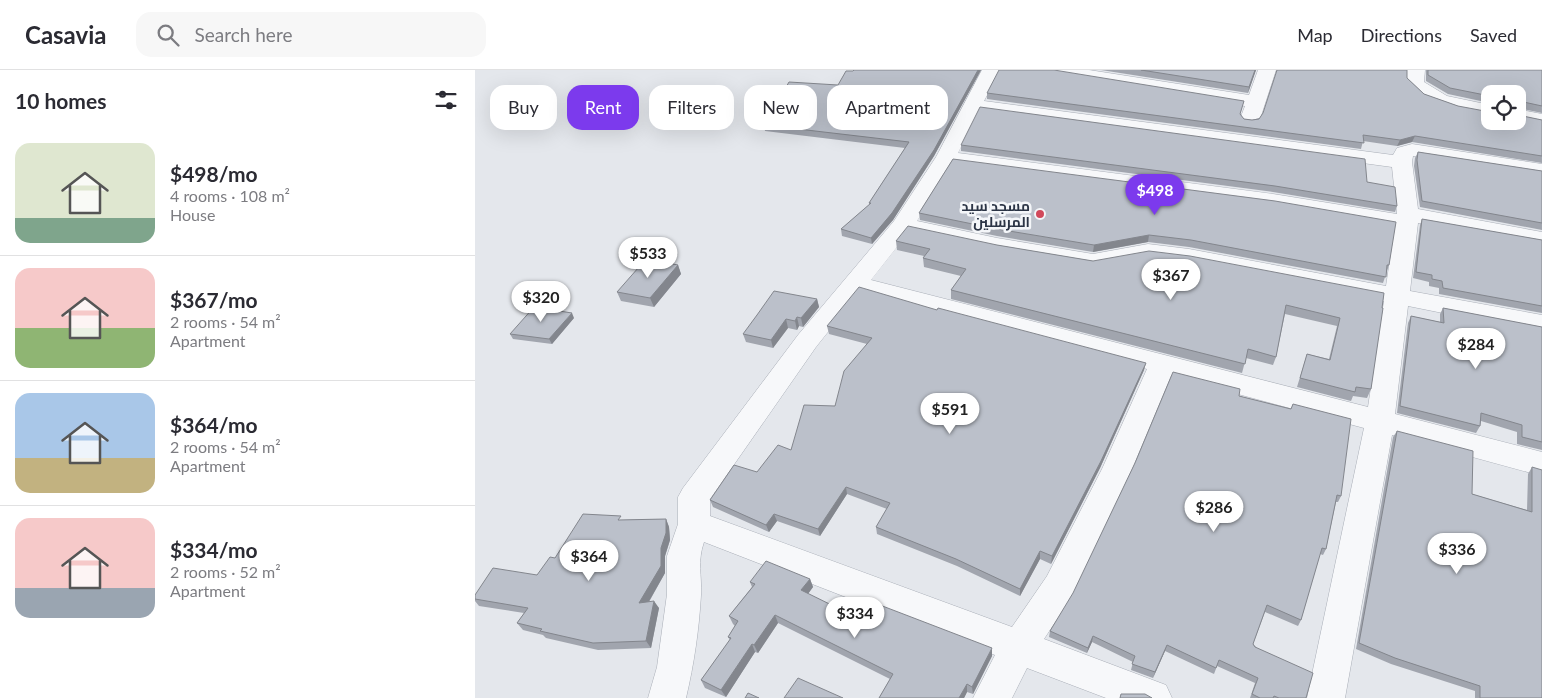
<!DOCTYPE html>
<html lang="en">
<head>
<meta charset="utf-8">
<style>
  body { margin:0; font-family:Lato,Cairo,sans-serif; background:#f7f7f7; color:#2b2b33; height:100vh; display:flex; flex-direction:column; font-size:19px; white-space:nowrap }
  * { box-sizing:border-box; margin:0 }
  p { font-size:16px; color:#7c7c81 }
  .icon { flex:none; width:28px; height:28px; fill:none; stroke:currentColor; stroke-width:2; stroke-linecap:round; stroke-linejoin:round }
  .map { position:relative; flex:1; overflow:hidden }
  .side { display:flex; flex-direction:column; background:#fff; width:475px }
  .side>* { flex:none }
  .guide { position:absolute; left:15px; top:15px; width:475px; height:45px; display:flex; gap:10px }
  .fabs { position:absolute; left:1006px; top:15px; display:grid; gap:10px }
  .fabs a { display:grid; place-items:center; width:45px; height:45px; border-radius:10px; background:#fff; box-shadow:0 5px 20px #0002; font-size:25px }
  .price { position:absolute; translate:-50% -42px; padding:0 11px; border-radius:18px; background:#fff; color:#222; font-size:16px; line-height:32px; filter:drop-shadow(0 1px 2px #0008) }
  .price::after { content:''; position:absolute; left:50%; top:30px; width:15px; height:11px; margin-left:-8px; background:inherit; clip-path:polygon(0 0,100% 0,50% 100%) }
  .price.active { background:#7c3aed; color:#fff }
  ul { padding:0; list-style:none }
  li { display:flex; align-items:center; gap:15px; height:125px; padding:0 15px }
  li+li { border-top:1px solid #e1e1e2 }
  li span { display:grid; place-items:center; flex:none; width:140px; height:100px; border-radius:15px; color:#555 }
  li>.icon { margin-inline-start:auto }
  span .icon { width:60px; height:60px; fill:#fffc; stroke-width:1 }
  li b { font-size:21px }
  h2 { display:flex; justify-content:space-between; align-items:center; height:60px; padding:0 15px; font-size:21px }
  .tag { padding:0 18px; border-radius:15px; background:#fff; box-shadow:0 5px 20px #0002; font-size:18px; line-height:45px }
  .tag.active { background:#7c3aed; color:#fff }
  header { display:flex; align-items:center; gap:30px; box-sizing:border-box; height:70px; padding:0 25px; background:#fff; border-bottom:1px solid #e1e1e2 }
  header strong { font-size:24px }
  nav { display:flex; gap:28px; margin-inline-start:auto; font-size:18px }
  .search { width:350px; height:45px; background:#f7f7f7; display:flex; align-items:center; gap:12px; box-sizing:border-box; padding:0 18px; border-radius:15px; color:#7c7c81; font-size:19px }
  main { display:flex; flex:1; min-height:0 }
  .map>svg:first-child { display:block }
</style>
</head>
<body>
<header>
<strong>Casavia</strong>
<div class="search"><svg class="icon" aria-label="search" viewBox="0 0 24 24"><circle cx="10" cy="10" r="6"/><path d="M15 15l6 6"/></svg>Search here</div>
<nav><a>Map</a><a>Directions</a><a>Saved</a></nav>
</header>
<main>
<section class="side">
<h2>10 homes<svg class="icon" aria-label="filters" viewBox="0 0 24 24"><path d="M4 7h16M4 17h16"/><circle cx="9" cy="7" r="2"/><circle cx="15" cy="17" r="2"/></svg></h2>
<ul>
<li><span style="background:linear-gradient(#dfe7d0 75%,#7fa58c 0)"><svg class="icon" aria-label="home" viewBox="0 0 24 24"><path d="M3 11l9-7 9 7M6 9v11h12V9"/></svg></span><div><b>$498/mo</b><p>4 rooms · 108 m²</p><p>House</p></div></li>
<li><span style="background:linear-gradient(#f6c9c9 60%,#8fb573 0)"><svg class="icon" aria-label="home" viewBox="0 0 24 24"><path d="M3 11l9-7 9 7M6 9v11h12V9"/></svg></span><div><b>$367/mo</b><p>2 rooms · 54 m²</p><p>Apartment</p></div></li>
<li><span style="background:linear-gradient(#a9c7e8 65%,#c2b280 0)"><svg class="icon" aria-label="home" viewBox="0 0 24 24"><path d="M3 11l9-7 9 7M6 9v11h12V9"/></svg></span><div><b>$364/mo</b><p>2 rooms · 54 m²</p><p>Apartment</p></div></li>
<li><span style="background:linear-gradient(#f6c9c9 70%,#9aa5b1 0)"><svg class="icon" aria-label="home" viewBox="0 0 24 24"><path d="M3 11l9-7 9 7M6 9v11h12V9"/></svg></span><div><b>$334/mo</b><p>2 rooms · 52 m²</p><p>Apartment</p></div></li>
</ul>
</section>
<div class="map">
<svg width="1067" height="628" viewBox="0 0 1067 628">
  <rect width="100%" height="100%" fill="#e4e7ec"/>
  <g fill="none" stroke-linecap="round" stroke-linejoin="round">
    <g stroke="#a9aeb7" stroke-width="1">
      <path id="street" d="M507 0H525L509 31 918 85 922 78 937 74 1067 94V106L938 86 937 92 943 139 1067 162V176L943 153 935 221 1067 245V263L933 236 920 344 1067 382V406L917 365 870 628H832L889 358 696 306 657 399 596 528 569 569 691 615 697 628H631L552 598 537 628H498L520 585 229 472C222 492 227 505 226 525 224 560 219 594 211 628H173L182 597 192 524V486L203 454V427L208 418 323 265 419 151 461 87ZM504 41 917 97 922 144 798 124 483 83ZM477 94 798 136 920 157 911 216 714 179 673 174 618 184 522 168 442 151ZM433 163 522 182 618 198 673 188 714 193 909 231 893 337 396 210ZM385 222 672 299 627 399 572 506 537 557 235 446V429L341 277Z
        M572 0H614L774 25 783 0H801L785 49 782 53 775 55 768 53 765 49 770 36 581 5 575 4Z
        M932 0H950L949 12 972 26 1015 35V47C986 42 949 39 931 13Z
        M1042 39 1067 44V56L1042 51Z"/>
    </g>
    <use href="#street" fill="#f7f8fa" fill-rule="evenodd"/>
  </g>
  <path fill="#a1a5ae" d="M379 0H506L459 86 418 150 397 174 367 166 366 159 394 135V133L430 78 290 61 289 55 363 15Z
    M626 0H781L773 23Z
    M951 0H1067V43L1043 38V45L1067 50V93L937 72 922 76 888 71 886 79 512 29V23L769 31 765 44 769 49 777 50 932 8 949 24 983 36 1042 51 1015 24V33L973 24 951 11Z
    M486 75 892 112 922 136 920 142 798 122 486 81Z
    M943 82 1067 101V160L945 137 939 96 940 88Z
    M478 89 914 195 908 213 714 177 673 172 618 182 522 166 445 150 444 143Z
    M947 149 1067 170V243L964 224V218L954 216V212L938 208 945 155Z
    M421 171 522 175 618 191 909 223 896 319 892 328 878 326 876 331 822 317 832 284 854 289 862 256 810 244 801 287 798 295 771 288 767 303 476 229V220L486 206 449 197 448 188 449 186 422 180Z
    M203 195 206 204 179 237 146 231 142 222Z
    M342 229 344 237 328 257 324 256 322 260 313 258 298 278 271 272 268 264Z
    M968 238 1067 257V380L1042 374V362L1006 351 1005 356 1001 363 922 343 933 253 936 246 965 252V244Z
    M462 240 669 300 625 398 576 494 565 489 545 526 482 496 402 464 401 457 412 439 372 424 345 466 302 451 294 462 238 437 235 430 282 402 316 380 360 336 392 274 354 264 352 256Z
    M99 248 77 274 38 269 35 264Z
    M764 326 816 339 818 334 866 426 863 432H861L851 479 848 485 845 484 826 550 823 556 790 542 778 574 831 628H775L780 613 742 596 739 604 690 581 678 608 656 600 658 592 617 572 612 583 574 567 575 561Z
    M922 361 997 424 1052 440 1053 404 1057 397 1067 628H1000V621L916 594 881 579 918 367Z
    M191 449 194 457 195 470 190 486V503L174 532 184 538 176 578 123 580 71 568 68 565 48 560 42 553 49 543 4 536 0 531V525L62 505 80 488 148 450Z
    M335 509 338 517 333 524 385 549 517 586 498 624 492 622 489 628H404L415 609 303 553 283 583 280 582 251 627 230 618 226 610 255 570 253 567 260 556 258 554 254 546 277 517 275 512Z"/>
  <path fill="#83868d" d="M503 0H506L459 86 418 150 397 174 396 168Z
    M780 0H781L773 23 774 17Z
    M940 66 937 72 922 76 925 70Z
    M674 165 673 172 618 182 619 175Z
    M203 195 206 204 179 237 175 228Z
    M342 229 344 237 328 257 326 248Z
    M97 243 99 248 77 274 74 269Z
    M322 247 324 256 322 260 320 251Z
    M311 249 313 258 298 278 296 270Z
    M671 293 669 300 625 398 576 494 577 486Z
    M371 417 372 424 345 466 343 459Z
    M299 444 302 451 294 462 291 455Z
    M191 449 194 457 195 470 190 486V503L169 540 164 533 186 478Z
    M565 481V489L545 526V519Z
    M335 509 338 517 329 529 326 520Z
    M179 531 184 538 176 578 171 571Z
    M300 545 303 553 283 583 279 575Z
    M618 566 617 572 612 583 613 578Z
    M277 574 280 582 251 627 246 620Z
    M692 575 690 581 678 608 680 602Z
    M517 578V586L498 624 497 617Z
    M492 614V622L489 628H484Z"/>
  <path fill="#bbc0ca" stroke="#83868d" d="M379 0H503L459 80 417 143 396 168 366 159 396 133H394L434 72 289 55 314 12 363 15 371 1H378Z
    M524 0H579L769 31 765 44 769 49 777 50 784 49 788 43 802 0H932V8L949 24 983 36 1015 42V51H1042V24H1015V26L975 18 953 5V0H1067V36L1044 31 1043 45 1067 50V86L940 66 925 70 888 65 889 73 512 23Z
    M666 0H780L774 17Z
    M505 37 890 89 892 112 920 117 922 136 800 116 486 75Z
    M943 82 1067 101V153L947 131 942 90Z
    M478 89 800 131 921 152 914 195H912L911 207 716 170 674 165 619 175 522 159 444 143Z
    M947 149 1067 170V236L968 218 967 211 957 209V205L941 202Z
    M433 156 522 175 618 191 674 181 715 186 909 223 907 238H908L896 319 881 317 880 322 825 308 832 284 855 290 865 248 811 235 801 287 773 279 770 294 476 220 491 199 448 188 455 179 421 171Z
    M171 189 203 195 175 228 142 222Z
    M384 217 462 240 463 238 671 293 626 391 577 486 565 481 545 519 481 489 401 457 415 433 371 417 343 459 299 444 291 455 235 430 259 395 282 402 303 375 316 380 329 335 360 336 369 301 397 268 352 256Z
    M299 221 342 229 326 248 322 247 320 251 311 249 296 270 268 264 282 245Z
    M59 237 97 243 74 269 35 264Z
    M968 238 1067 257V372L1047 367V355L1006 343 1005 356 925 336 936 246 969 253Z
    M698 302 765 319 764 326 816 339 818 334 876 349 866 426 862 425 851 479 847 478 826 550 792 535 778 574 780 577 838 603 831 628H804L799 626 798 628H785L777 624 783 608 744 590 741 598 692 575 680 602 657 594 660 586 618 566 613 578 575 561 598 523 660 393Z
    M922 361 998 381 997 424 1057 442V397L1067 400V628H1005V616L920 588 884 573Z
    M108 444 146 446 143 450 191 449V463L186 478V496L164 533 179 531 171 571 118 573 65 561 67 559 42 553 53 538 0 529V525L18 498 62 505 75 487 80 488Z
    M291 491 335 509 326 520 385 549 397 532 517 578 497 617 492 614 484 628H404L418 604 300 545 279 575 277 574 246 620 226 610 256 568 253 567 263 551 254 546 280 514 275 512Z
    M323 608 368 628H309Z
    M273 623 284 628H270Z
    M646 624H670L677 628H645Z"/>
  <circle fill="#d1495b" stroke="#f4f6f9" stroke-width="2" cx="565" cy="144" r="5"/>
  <g text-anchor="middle" stroke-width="5" stroke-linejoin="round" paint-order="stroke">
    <g font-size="14" font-weight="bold" fill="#2b3445" stroke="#f4f6f9" text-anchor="end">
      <text x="555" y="141">مسجد سيد<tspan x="555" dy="16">المرسلين</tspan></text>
    </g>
  </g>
</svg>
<div class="fabs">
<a><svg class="icon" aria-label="locate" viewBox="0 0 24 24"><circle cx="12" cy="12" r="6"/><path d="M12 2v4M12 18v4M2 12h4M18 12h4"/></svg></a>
</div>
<b class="price active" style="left:680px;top:146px">$498</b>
<b class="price" style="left:173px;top:209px">$533</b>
<b class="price" style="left:696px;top:231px">$367</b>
<b class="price" style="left:66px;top:253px">$320</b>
<b class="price" style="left:1001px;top:300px">$284</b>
<b class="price" style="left:475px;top:365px">$591</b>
<b class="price" style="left:739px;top:463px">$286</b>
<b class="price" style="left:982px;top:505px">$336</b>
<b class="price" style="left:114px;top:512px">$364</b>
<b class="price" style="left:380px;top:569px">$334</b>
<div class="guide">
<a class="tag">Buy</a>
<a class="tag active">Rent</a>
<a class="tag">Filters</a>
<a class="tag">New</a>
<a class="tag">Apartment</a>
</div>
</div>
</main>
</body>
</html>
